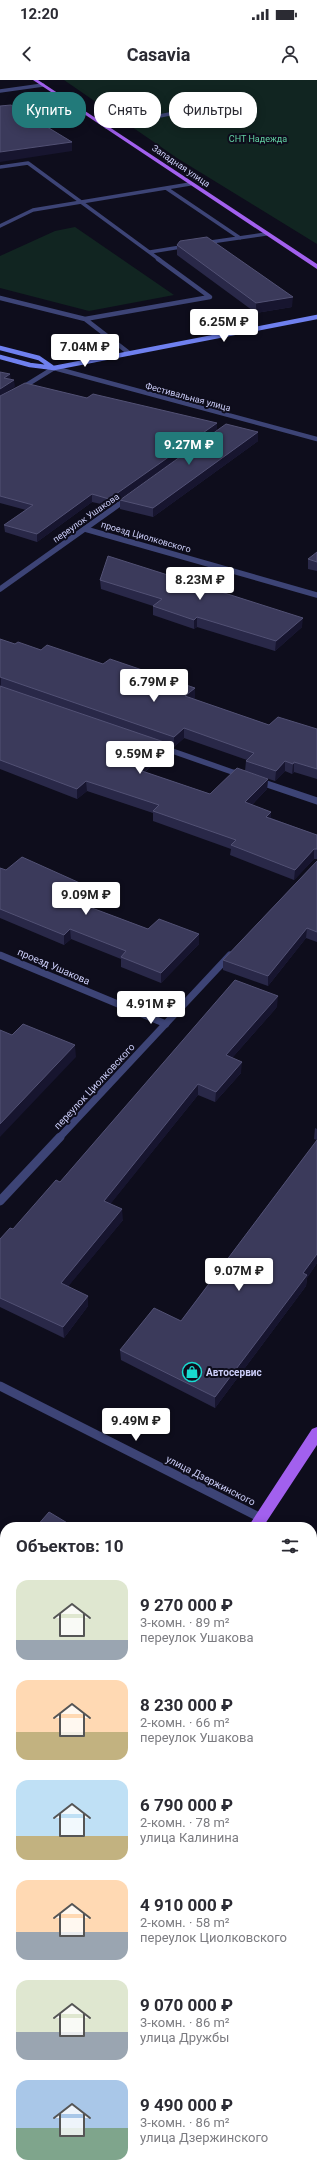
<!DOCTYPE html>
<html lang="ru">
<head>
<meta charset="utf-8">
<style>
  body { margin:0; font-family:Roboto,sans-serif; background:#f2f2f3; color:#2b2b33; height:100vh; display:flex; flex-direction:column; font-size:15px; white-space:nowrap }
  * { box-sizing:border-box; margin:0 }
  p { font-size:13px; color:#7c7c81 }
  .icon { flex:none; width:22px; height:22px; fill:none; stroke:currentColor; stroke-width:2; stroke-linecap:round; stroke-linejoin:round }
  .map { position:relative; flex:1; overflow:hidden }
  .panel { position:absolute; left:0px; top:1442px; width:317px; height:656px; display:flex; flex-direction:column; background:#fff; border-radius:16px 16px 0 0; box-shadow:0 2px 10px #0003 }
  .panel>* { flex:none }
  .hud { position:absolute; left:12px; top:12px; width:293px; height:36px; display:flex; gap:8px }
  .price { position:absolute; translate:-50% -34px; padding:0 9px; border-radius:4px; background:#fff; color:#222; font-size:13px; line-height:26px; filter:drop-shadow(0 1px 2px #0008) }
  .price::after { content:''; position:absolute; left:50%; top:24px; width:12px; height:9px; margin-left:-6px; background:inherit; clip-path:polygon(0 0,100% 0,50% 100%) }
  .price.current { background:#227a7a; color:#fff }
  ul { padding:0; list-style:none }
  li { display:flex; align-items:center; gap:12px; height:100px; padding:0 16px }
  li span { display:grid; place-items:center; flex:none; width:112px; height:80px; border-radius:12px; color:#555 }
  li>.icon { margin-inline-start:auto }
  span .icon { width:48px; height:48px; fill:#fffc; stroke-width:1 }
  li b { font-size:17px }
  h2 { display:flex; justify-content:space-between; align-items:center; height:48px; padding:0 16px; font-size:17px }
  .pill { padding:0 14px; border-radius:16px; background:#fff; box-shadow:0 2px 10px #0003; font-size:14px; line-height:36px }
  .pill.current { background:#227a7a; color:#fff }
  .status { display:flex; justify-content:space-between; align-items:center; height:28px; padding:0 20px; background:#fff; direction:ltr }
  .status svg { height:11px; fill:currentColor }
  header { display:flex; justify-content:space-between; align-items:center; height:52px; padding:0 16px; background:#fff; font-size:18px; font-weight:700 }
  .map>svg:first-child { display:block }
</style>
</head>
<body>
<div class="status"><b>12:20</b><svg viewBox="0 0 49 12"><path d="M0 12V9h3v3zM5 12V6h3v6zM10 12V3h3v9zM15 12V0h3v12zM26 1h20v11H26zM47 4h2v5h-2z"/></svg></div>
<header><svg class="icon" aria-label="back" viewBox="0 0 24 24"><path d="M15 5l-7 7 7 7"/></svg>Casavia<svg class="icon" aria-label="person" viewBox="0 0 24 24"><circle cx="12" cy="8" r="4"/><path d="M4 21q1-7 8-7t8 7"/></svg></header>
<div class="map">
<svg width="317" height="2098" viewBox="0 0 317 2098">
  <rect width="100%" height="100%" fill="#0e0d1c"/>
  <path fill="#112521" d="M64 0H317V164L177 78Z
    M75 147 174 215 89 231 0 208V176L55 151Z
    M317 1475V2098H0V1932L5 1925V2093H312V1482Z"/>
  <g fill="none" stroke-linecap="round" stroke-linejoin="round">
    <path stroke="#11293c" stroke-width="14" d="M312 1840 317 1834
      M209 2098 210 2093"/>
    <path stroke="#3d4476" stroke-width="3.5" d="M106 47 189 30 247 22
      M0 87 28 83 160 180
      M166 108 240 158
      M0 146 33 130 190 104
      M204 163 266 154
      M150 172 187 166"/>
    <path stroke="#3d4476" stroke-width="4.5" d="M0 218 85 239 129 273
      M85 239 210 217 158 179"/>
    <path stroke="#3d4476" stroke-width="5.5" d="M85 449 317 515"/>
    <path stroke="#3d4476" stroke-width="7" d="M0 875 166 944"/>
    <path stroke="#3d4476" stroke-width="3.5" d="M0 11 43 5"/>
    <path stroke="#3d4476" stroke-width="4.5" d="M20 309 54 288 317 359"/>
    <path stroke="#3d4476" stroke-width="5.5" d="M0 509 128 418
      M158 666 238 694"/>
    <path stroke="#3d4476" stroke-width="7" d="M235 693 243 696
      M258 701 317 721
      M59 1058 230 875"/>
    <path stroke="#3d4476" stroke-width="9" d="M0 1121 60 1057
      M0 1306 261 1438"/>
    <path stroke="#6f80ef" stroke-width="4.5" d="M0 268 39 278 52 287
      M0 277 30 285 54 288 317 237"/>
    <path fill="#a260ee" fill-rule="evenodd" d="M33 0H38L317 184V189Z
      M317 1347V1365L263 1447H248L312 1349Z
      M5 1791V1814L0 1816V1793Z"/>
  </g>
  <path fill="#292848" d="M177 165 292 227 256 233 177 175Z
    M0 316 217 350 110 426 92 422 37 462 5 452 4 445 26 430 0 423Z
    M258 352V361L153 437 120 429V420Z
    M317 472V491L308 489V479Z
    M100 500 302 547 275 571 197 547 194 549 153 535V526L101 509Z
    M0 559 15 564 103 584 195 608V618L193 619 269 645 317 649V699L294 692 292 694 285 691 275 701 245 691 246 681 247 680 184 658 174 667 167 664V673L145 692 210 714 268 699 267 709 252 725 271 732V738L317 755V779H314L294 800 230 775 231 769 153 741V733L87 711 77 719 0 689Z
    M317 781V862L306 858 268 906 223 890V880Z
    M0 788 91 818 84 825 148 849 199 864 161 903 121 887V879L71 859 64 865 0 838Z
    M277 927 232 978 241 993 215 1022 198 1015 110 1124 123 1140 68 1206 88 1226 64 1258 0 1227V1159L13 1149 60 1102Z
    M315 1048 317 1049V1183L307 1198 306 1206 215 1328 121 1280 120 1270 181 1241 317 1060 314 1059Z
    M0 1539 5 1542V1617L0 1614Z"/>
  <path fill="#17152f" d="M72 62V71L0 82V72Z
    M293 217 292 227 256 233V223Z
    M10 294 11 301 4 298Z
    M14 300 15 307 0 316V309Z
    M217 343V350L110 426 109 419Z
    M258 352V361L153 437V428Z
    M92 414V422L37 462V454Z
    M197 537V547L194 549V540Z
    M303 538 302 547 275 571 276 561Z
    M0 597H1V607H0Z
    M195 608V618L184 626 185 616Z
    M184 648V658L174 667V657Z
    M167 663V673L136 699V689Z
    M285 681V691L275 701 276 691Z
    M294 682V692L292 694 293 684Z
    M268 699 267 709 245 732V722Z
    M86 701 87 711 77 719V709Z
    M271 732V742L266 737Z
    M314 769V779L294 800 295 790Z
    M91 808V818L77 832 76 822Z
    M307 848 306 858 268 906V896Z
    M70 849 71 859 64 865V855Z
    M199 854V864L161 903V893Z
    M278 916 277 927 225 986 226 975Z
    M75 965 76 977 0 1057V1044Z
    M242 982 241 993 215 1022 216 1012Z
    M198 1004V1015L104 1132V1121Z
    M122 1129 123 1140 62 1214 61 1203Z
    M317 1174V1183L307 1198 306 1206 215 1328V1317Z
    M88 1216V1226L64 1258 63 1247Z"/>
  <path fill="#3b3a5b" stroke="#525174" d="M11 25 72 62 0 72V26Z
    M207 157 293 217 256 223 177 165 180 161Z
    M0 292 10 294 4 298 14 300 0 309Z
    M25 303 87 318 93 314 217 343 109 419 92 414 37 454 4 445 33 425 0 416V316Z
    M226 344 258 352 153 428 120 420Z
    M317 472V482L308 479Z
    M108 476 303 538 276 561 197 537 194 540 153 526 162 519 100 500Z
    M0 559 15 564 18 562 41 570 47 565 103 584 110 579 195 608 185 616 269 645 278 637 317 649V689L294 682 293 684 285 681 276 691 246 681 254 673 184 648 174 657 0 597Z
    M0 606 167 663 136 689 210 714 237 688 268 699 245 722 271 732 266 737 317 755V769H314L295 790 231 765 236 760 153 731 159 725 86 701 77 709 0 680Z
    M22 777 91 808 76 822 148 849 159 839 199 854 161 893 121 877 126 871 70 849 64 855 0 829V788L6 790Z
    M317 781V852L307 848 268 896 223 880Z
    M235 900 278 916 226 975 242 982 216 1012 198 1004 104 1121 122 1129 61 1203 88 1216 63 1247 0 1218V1159L10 1148 13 1149 56 1100 60 1102Z
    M23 944 75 965 0 1044V950L12 955Z
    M317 1060V1174L303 1193 307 1195 215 1317 120 1270 154 1228 181 1241Z
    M49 1432 74 1447H36Z
    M0 1539 5 1542V1608L0 1605Z"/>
  <defs>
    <g id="shop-ring" transform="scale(1)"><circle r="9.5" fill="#0e0d1c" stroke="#18dbd0" stroke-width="1.5"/><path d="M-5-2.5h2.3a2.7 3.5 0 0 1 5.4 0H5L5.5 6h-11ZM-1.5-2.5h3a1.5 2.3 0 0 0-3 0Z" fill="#18dbd0"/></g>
  </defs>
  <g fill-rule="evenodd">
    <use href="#shop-ring" x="192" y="1292"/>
  </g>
  <g text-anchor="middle" stroke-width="4" stroke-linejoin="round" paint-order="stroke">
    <g font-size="9" fill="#62d1a3" stroke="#0e0d1c">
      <text x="258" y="62">СНТ Надежда</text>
    </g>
    <g font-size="9" fill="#cdcffa" stroke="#0e0d1c">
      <text transform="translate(181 86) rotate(34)" y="3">Западная улица</text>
      <text transform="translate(188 317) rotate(15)" y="3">Фестивальная улица</text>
      <text transform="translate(86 438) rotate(-35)" y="3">переулок Ушакова</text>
      <text transform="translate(146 457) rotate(16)" y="3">проезд Циолковского</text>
    </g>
    <g font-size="10" fill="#cdcffa" stroke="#0e0d1c">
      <text transform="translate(54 886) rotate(23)" y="4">проезд Ушакова</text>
      <text transform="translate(94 1006) rotate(-47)" y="4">переулок Циолковского</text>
      <text transform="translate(211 1400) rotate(27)" y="4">улица Дзержинского</text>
    </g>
    <g font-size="10" font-weight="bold" fill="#cdcffa" stroke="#0e0d1c" text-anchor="start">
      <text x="206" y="1296">Автосервис</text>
    </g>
  </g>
</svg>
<b class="price" style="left:224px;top:263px">6.25M ₽</b>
<b class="price" style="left:85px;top:288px">7.04M ₽</b>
<b class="price current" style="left:189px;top:386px">9.27M ₽</b>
<b class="price" style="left:200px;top:521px">8.23M ₽</b>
<b class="price" style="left:154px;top:623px">6.79M ₽</b>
<b class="price" style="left:140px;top:695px">9.59M ₽</b>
<b class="price" style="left:86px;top:836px">9.09M ₽</b>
<b class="price" style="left:151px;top:945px">4.91M ₽</b>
<b class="price" style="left:239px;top:1212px">9.07M ₽</b>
<b class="price" style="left:136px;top:1362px">9.49M ₽</b>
<div class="hud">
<a class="pill current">Купить</a>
<a class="pill">Снять</a>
<a class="pill">Фильтры</a>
</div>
<section class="panel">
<h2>Объектов: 10<svg class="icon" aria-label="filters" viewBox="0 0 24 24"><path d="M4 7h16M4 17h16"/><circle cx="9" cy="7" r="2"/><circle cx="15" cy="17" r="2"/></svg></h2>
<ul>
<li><span style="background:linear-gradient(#dfe7d0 75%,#9aa5b1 0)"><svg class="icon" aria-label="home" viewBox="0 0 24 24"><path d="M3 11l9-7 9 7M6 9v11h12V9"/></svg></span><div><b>9 270 000 ₽</b><p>3-комн. · 89 m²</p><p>переулок Ушакова</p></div></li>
<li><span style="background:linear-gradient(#ffd9b3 65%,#c2b280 0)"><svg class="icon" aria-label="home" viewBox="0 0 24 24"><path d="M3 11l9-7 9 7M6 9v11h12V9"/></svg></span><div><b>8 230 000 ₽</b><p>2-комн. · 66 m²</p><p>переулок Ушакова</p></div></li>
<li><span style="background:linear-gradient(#bfe0f5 70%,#c2b280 0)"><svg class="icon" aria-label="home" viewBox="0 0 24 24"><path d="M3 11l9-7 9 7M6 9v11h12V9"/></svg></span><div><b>6 790 000 ₽</b><p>2-комн. · 78 m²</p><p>улица Калинина</p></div></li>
<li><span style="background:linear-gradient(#ffd9b3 65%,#9aa5b1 0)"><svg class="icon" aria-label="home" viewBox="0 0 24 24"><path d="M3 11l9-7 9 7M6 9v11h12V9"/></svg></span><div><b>4 910 000 ₽</b><p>2-комн. · 58 m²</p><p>переулок Циолковского</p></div></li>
<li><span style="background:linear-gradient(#dfe7d0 65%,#9aa5b1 0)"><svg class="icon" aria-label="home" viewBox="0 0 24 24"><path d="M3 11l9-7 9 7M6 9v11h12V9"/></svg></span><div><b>9 070 000 ₽</b><p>3-комн. · 86 m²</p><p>улица Дружбы</p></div></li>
<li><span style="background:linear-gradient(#a9c7e8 60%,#7fa58c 0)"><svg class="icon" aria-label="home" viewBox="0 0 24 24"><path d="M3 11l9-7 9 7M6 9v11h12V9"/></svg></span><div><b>9 490 000 ₽</b><p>3-комн. · 86 m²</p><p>улица Дзержинского</p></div></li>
</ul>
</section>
</div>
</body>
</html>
